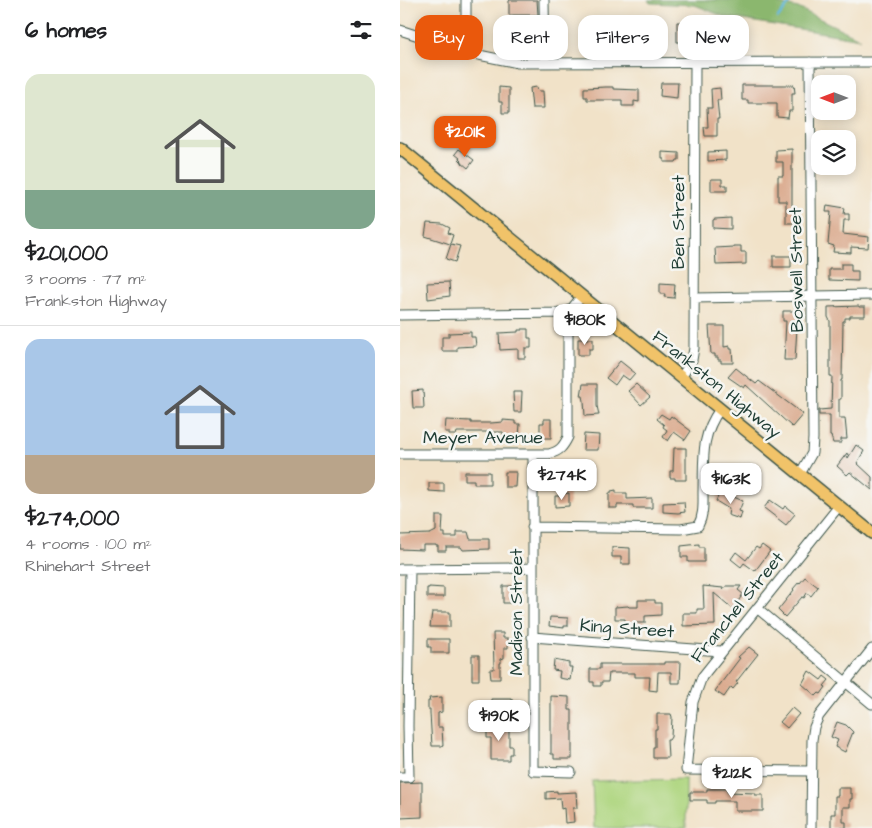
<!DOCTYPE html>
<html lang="en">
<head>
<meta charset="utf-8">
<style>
  body { margin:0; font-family:"Architects Daughter",sans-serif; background:#f2f2f2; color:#202124; height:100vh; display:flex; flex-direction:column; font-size:19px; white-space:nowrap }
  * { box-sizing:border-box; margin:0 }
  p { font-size:16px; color:#757577 }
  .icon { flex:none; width:28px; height:28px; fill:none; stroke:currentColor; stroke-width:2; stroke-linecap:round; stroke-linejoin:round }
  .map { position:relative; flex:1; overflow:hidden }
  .side { display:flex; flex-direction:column; background:#fff; width:400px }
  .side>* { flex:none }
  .top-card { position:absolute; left:15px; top:15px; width:381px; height:45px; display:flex; gap:10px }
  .needle { width:32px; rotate:270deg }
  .controls { position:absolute; left:411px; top:75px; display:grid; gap:10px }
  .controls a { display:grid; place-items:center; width:45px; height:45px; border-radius:10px; background:#fff; box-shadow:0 2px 12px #0003; font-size:25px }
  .price { position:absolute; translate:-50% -42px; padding:0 11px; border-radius:10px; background:#fff; color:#222; font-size:16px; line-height:32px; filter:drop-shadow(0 1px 2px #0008) }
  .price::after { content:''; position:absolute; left:50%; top:30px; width:15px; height:11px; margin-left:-8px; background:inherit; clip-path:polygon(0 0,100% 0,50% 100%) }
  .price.current { background:#ea580c; color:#fff }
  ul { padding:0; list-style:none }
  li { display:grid; align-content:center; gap:10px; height:265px; padding:0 25px }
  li+li { border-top:1px solid #e0e0e0 }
  li span { display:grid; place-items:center; height:155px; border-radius:15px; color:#555 }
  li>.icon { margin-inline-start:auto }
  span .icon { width:90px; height:90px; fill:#fffc; stroke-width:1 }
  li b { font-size:21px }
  h2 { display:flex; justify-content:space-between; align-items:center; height:60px; padding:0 25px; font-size:21px }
  .pill { padding:0 18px; border-radius:15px; background:#fff; box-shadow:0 2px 12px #0003; font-size:18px; line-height:45px }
  .pill.current { background:#ea580c; color:#fff }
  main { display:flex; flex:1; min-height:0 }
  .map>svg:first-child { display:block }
</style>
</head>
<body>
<main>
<section class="side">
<h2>6 homes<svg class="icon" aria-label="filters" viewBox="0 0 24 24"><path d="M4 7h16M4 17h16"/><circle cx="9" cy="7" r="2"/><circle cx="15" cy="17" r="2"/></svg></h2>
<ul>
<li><span style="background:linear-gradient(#dfe7d0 75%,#7fa58c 0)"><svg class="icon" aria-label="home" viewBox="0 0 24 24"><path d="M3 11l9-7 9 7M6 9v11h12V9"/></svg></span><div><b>$201,000</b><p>3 rooms · 77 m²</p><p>Frankston Highway</p></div></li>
<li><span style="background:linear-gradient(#a9c7e8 75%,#b9a48a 0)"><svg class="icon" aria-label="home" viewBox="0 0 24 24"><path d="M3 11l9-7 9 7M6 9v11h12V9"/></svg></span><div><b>$274,000</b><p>4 rooms · 100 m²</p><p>Rhinehart Street</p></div></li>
</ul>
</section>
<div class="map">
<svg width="472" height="828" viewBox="0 0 472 828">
  <rect width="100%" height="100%" fill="#f6f6f2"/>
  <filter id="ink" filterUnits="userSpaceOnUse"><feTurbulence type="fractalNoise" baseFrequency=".02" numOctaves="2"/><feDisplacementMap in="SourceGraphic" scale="10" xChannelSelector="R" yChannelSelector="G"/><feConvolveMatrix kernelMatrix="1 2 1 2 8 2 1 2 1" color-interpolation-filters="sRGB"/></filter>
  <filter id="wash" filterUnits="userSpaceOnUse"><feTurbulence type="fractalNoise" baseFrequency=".0096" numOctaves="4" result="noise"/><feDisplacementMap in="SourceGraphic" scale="20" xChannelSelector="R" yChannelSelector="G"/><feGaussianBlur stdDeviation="1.12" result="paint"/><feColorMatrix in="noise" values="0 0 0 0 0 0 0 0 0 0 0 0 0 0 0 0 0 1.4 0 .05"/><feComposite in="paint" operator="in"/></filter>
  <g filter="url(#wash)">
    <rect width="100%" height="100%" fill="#f1e2c8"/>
    <path fill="#afd680" stroke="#678a5a" d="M286 779V828H194L192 781Z"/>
    <path fill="#8bb76e" stroke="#557a51" d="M248 0H374L380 4 398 8 461 39 325 17 295 5 250 3Z"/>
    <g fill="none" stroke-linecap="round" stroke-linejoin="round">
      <path stroke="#61b8de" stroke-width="2.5" d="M378 18 392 0"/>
    </g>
    <g id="blocks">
      <path fill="#dbac90" d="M110 0H137L138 15H109V1Z
        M277 22H289V42H277Z
        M307 26H314V45H307V40H303V33H305Z
        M125 31H137V45H127V42H125Z
        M261 83H278L277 98 260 96Z
        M342 85H394L395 93H392V111H389L388 118 377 117V103H348V100H342Z
        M99 87 109 88V113H102V102H99Z
        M137 87 138 91H143L144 108H132L130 88Z
        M206 87H213V89L239 90V102L234 101V106H222V100H187V97H184V88Z
        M320 88 321 100H317L319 119H317V136H305L304 127H308L307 108H312L311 89Z
        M59 149 74 160 68 168 62 163V162L59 159 60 158 55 154Z
        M392 149V206H395V223H386V201H378V176H383V162H376V150Z
        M326 151V160L308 161V152Z
        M262 152 279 153V160H277L276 162H264V159H262Z
        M311 179H322V185H327V191H311Z
        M427 205 445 208 444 214H449V220H444L443 234 469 237 468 248 451 247V253L433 252 434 246 428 244 431 212H426Z
        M331 218V229L313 228V220L315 219Z
        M27 223 42 224 50 228 48 233 53 235 50 244 25 236Z
        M51 244 60 246 55 262 46 259Z
        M333 246H341V252H346V264L316 265 315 248 333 247Z
        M373 256H391V267H373Z
        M441 264H451V271H458V281L429 280V269H441Z
        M49 282 50 296 28 299 27 283Z
        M260 283 275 284 274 298 264 297 265 294H260Z
        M459 306V307H465V316H450V318H445V321H443L442 380H441V399H439V418H445L447 439H441V443H433L431 436H430V415H419V410L431 409 432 376H430V321L428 317V307Z
        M383 311H398L395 360H384L386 321H383Z
        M309 326H324V347L330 346V349H332L333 363H321V360H318V357H315V354H311Z
        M122 329H128V338H131V348H125V358H118V349L100 350 99 333 118 332V330H122Z
        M71 332V337H75L76 346 57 347V351H42V337H49V333Z
        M178 339H193V349H189V355H178Z
        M220 361 235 373 229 380 222 375 215 385 206 378Z
        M336 368 356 384 359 381 403 414 392 427 346 385 344 388 328 377Z
        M183 384H197V406L199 415 185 416 184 401 183 396H181Z
        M236 384 250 397 241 405 228 391Z
        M23 390 24 408H13L12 391Z
        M113 392H122L121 412H114Z
        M261 414 269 419 271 416 291 431 285 440 274 432 268 441 263 437 267 430 263 427 264 425 257 419Z
        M144 419H151V438H140V423H144Z
        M46 420 71 421V423H91L103 422V420L115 421V424H120L119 437 103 436V432H57L56 435H49V432H45Z
        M184 434 199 435 198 450H183Z
        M456 445 464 451 457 463 472 477V490L450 472 447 475 437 466 447 453 448 458Z
        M274 448H286V480H275V478H270V471H273Z
        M65 472H90V484H74V480H65Z
        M105 472H116L115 487H105Z
        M29 483H44V492L29 491Z
        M216 490V493H227V499L252 498V508H233V505H217V508H209V493H211V491Z
        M169 493V506L155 507V496H162V494Z
        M319 494 326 496 327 494 343 501 339 511 342 512 340 519 328 515 329 509 316 501Z
        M370 500 383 509 385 506 395 514 386 525 364 508Z
        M284 502 285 512 278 513 263 512V503Z
        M36 516H43L42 533H45V537H57V532H68L70 539H89V549L63 550 61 547H46V551H38V546H36V545H23V550L0 549V535L30 534 36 531Z
        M299 544V547H304V562H288V557H281V546Z
        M362 545 370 551 355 571 344 563 341 567 331 559 336 552 346 560 356 547 359 549Z
        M212 547 230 548V564H221V557H212Z
        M405 577 418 587 411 596 407 593 404 598 402 597 385 617 378 610 394 590 393 589 399 582 400 583Z
        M103 586H113L112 603H103Z
        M303 586 323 588V590L326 586H341L338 590 343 594 333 609 314 593 315 625 283 626V613H297V609H304Z
        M29 587 44 588V597H27V588H29Z
        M238 600H255V603H261V615L245 616V623H233V626H225V619H215V607L228 606 229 607H238Z
        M32 612H50V627H30Z
        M150 617 168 618V626H164V628L149 626Z
        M93 633H103V638H108V648H104V658L101 659V663H100V679H91L90 669H94V667Z
        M28 639H49V653H31V647H28Z
        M349 647 358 654 336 682 338 683 333 689 331 687 324 697 315 691 340 658 338 657Z
        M72 655H79V680H72Z
        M154 660 169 663V667H172L170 680 159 678 160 671 153 670Z
        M264 662H281L280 683H271V672H258L257 691 249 690 250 677H235V673H209L208 682H201V686H194V682H190V669H200V664H264Z
        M409 671 421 680 424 676 429 680 424 686 426 687 421 694 419 693 416 696 402 684Z
        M151 696 169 697V710H172V759H154V754H151Z
        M42 697V712L38 713V727H42L43 746H32L30 713V709H28V701H30L29 698Z
        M91 699H112V707H108V712H95V709H91Z
        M392 708 399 714 387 728 380 722Z
        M257 714H271L272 717 271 737 269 740H267L268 758H253V747H255V729H257Z
        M437 722 446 725 453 732 445 752 435 747 438 740 431 737Z
        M87 724H105V730H109V746H112V754H109V760H91V738H87Z
        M22 782V817L0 818V783Z
        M438 788H450V793H452V799H450V807H443V822H446V828H431V814H435V796H438Z
        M307 789H327V792L355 793V795H363V811H335V801H315V803H307V800H290V792H307Z
        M157 791V793L176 792 177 808H173L174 822 165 823 164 808 161 809 160 798 146 799V792Z"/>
    </g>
  </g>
  <g filter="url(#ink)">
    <use href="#blocks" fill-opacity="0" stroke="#3e564a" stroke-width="1"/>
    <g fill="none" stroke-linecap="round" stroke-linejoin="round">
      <g stroke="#3e564a" stroke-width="11">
        <path id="minor" d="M144 0 145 63
          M0 30 74 54 118 63 472 62
          M61 50 66 29V0
          M294 298 472 295
          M168 313 182 296
          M0 315 168 313
          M281 378 292 360 294 348 295 63
          M0 454H149C160 451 163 447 168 437V313
          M133 454V771L171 772
          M400 474 412 453 413 438 410 62
          M132 527 281 529 298 526C304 515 303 504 303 492 304 459 300 437 320 409
          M0 569 132 568
          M357 608 472 704
          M132 637 321 651
          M411 771 286 770 293 702 302 677 439 506
          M0 777H9L8 726 10 569
          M411 828 412 740 414 727 419 716 472 649"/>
      </g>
      <g stroke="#3e564a" stroke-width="14">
        <path id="major" d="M0 148 472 533"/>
      </g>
      <use href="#minor" stroke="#fff" stroke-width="9"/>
      <use href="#major" stroke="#f1c369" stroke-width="11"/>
    </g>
  </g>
  <g text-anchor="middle" stroke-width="5" stroke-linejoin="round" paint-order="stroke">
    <g font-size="18" fill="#1f3d34" stroke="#f6f6f2">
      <text transform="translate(278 222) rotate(-90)" y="6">Ben Street</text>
      <text transform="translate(396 270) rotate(-91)" y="6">Boswell Street</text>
      <text transform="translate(317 384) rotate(39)" y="6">Frankston Highway</text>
      <text x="83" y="443">Meyer Avenue</text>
      <text transform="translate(337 607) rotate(-51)" y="6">Franchel Street</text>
      <text transform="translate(116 612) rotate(-90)" y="6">Madison Street</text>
      <text transform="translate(227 628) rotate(4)" y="6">King Street</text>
    </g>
  </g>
</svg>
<div class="controls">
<a><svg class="needle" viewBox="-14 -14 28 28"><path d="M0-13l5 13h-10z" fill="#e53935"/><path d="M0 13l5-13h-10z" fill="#757577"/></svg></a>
<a><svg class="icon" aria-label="layers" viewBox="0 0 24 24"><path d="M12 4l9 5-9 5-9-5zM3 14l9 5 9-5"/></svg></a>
</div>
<b class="price current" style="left:65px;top:158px">$201K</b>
<b class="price" style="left:185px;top:346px">$180K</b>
<b class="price" style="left:162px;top:501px">$274K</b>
<b class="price" style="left:331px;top:505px">$163K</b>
<b class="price" style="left:99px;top:742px">$190K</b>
<b class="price" style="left:332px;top:799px">$212K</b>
<div class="top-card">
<a class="pill current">Buy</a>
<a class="pill">Rent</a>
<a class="pill">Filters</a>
<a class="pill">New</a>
</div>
</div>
</main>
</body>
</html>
